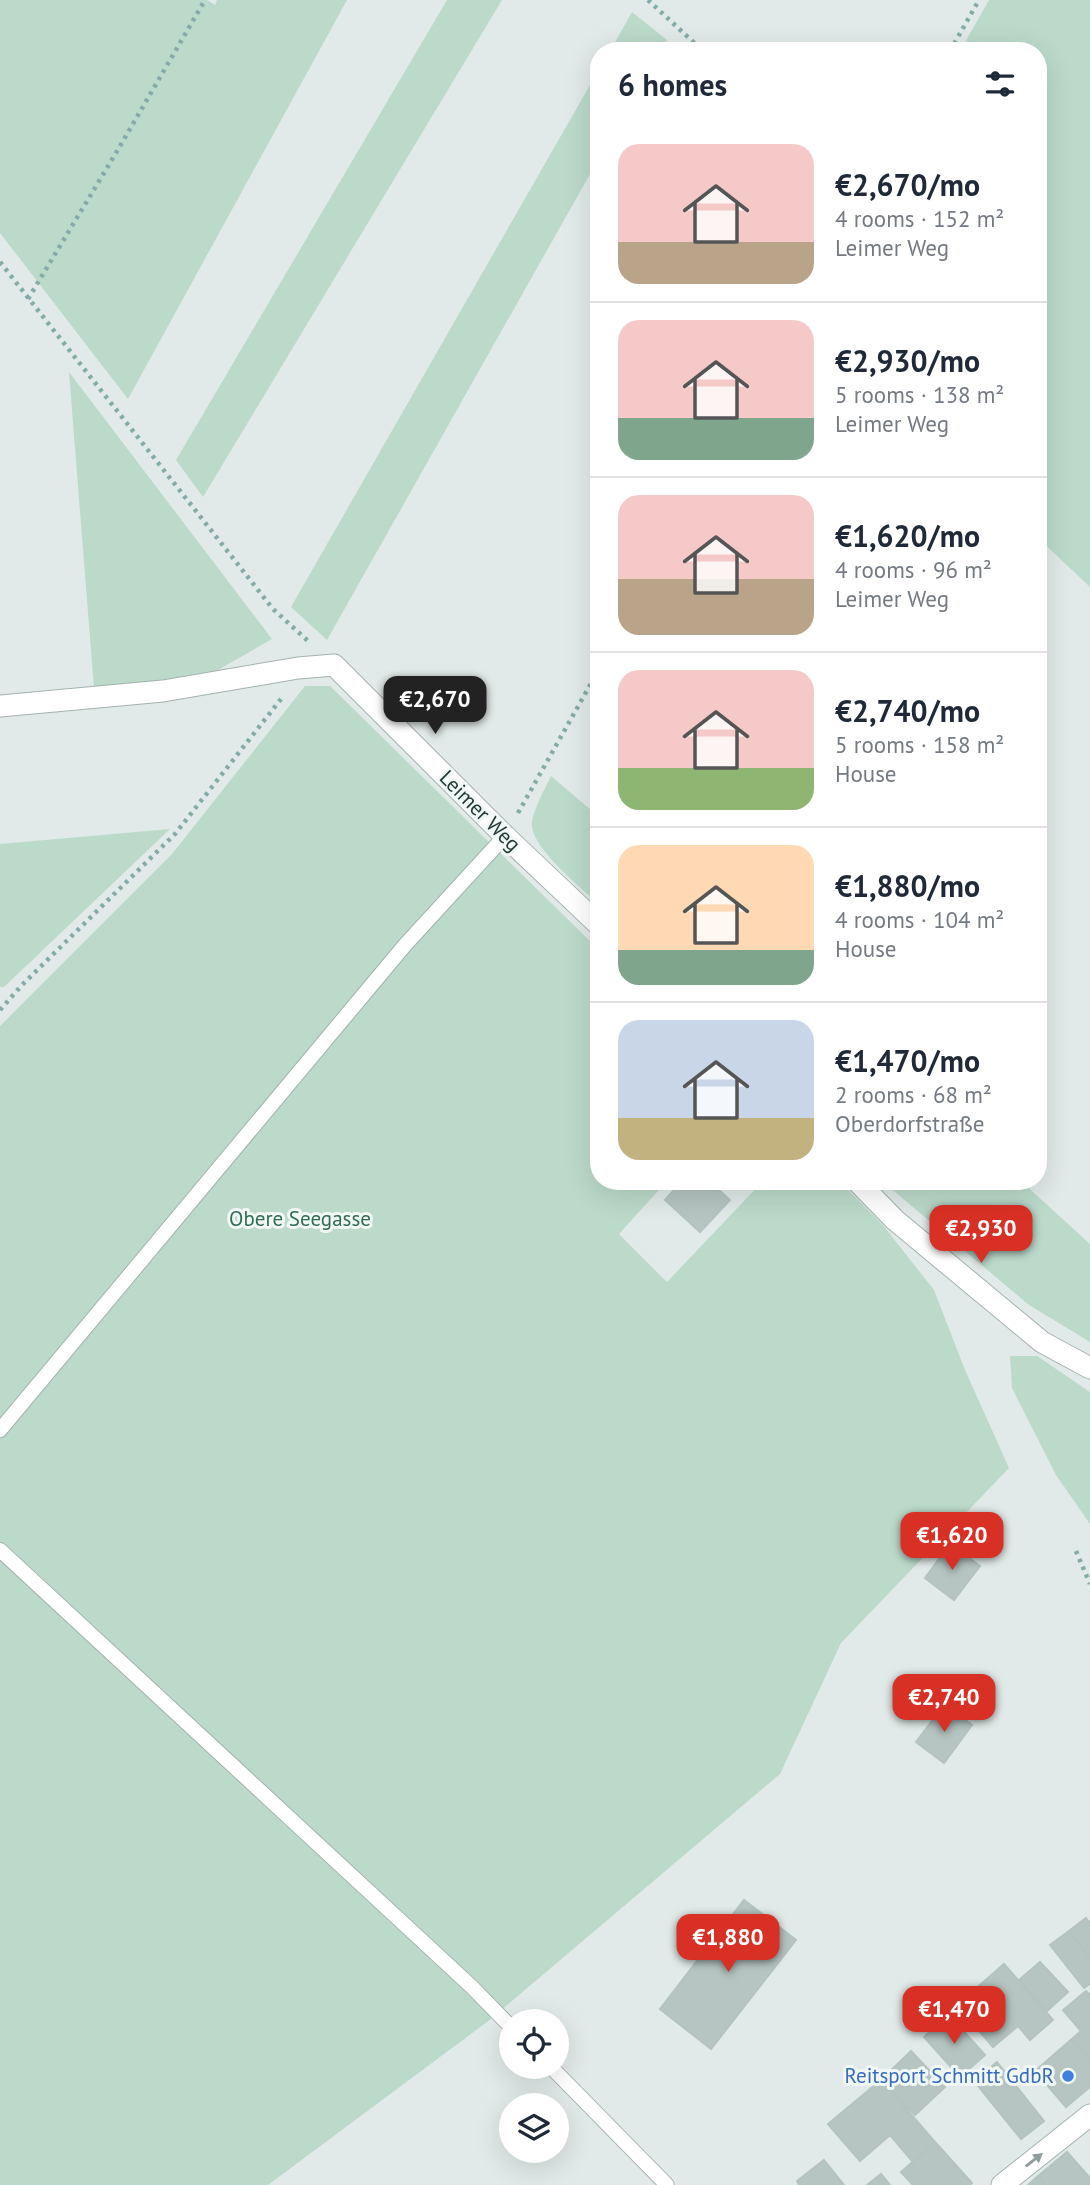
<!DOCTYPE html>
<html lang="en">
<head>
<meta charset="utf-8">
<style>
  body { margin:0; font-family:"PT Sans",sans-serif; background:#f6f6f7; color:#1f2937; height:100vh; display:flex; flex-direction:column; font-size:26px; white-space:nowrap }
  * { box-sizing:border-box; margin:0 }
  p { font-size:23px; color:#747a83 }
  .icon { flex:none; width:38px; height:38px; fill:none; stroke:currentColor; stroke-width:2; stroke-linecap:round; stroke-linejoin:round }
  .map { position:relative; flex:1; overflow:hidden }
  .drawer { position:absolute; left:590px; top:42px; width:457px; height:1148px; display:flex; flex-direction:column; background:#fff; border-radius:28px; box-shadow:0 7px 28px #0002 }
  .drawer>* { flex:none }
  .fabs { position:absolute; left:499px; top:2009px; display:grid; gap:14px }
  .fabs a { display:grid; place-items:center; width:70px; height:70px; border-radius:50%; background:#fff; box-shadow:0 7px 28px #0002; font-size:35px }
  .price { position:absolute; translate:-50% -60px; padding:0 16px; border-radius:14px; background:#d93025; color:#fff; font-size:23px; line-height:46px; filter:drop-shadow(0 2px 4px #0008) }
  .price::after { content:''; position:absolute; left:50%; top:42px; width:21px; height:16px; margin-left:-10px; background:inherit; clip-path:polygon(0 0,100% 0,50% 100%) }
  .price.current { background:#222; color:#fff }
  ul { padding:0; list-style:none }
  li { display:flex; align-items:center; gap:21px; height:175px; padding:0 28px }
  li+li { border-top:2px solid #e0e1e3 }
  li span { display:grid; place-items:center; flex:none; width:196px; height:140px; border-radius:21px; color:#555 }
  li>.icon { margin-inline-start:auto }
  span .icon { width:84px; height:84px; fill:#fffc; stroke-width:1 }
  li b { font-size:30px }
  h2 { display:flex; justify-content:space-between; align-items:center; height:84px; padding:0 28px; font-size:30px }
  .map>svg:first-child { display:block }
</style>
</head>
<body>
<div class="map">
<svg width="1090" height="2185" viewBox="0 0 1090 2185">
  <rect width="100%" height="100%" fill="#e1eae8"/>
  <path fill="#bbdaca" d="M0 0H207L215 5 217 0H347L128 399 0 233Z
    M447 0H502L203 497 176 460Z
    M989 0H1090V587L1038 538V51H960Z
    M632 12 667 40 661 51H610Z
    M598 71V160L327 640 291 607Z
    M69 372 272 639 211 674 94 688Z
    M305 686H330L598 949V1181H667L619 1234 667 1282 763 1181H839L882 1224 934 1290 965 1370 1009 1468 841 1643 780 1774 487 2022 268 2185H0V1026L172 854Z
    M551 776 598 816V904C581 887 528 846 532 821 535 806 545 789 551 776Z
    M170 829 4 987H0V844Z
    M882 1181H1021L1090 1244V1342L1029 1305Z
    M1010 1356H1037L1090 1392V1524L1056 1475 1012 1388Z"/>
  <path fill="#b6c5c2" stroke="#b4c3c0" stroke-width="2" d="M682 1181H709L730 1200 700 1232 665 1200Z
    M950 1544 980 1566 954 1600 925 1578Z
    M944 1705 972 1725 944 1763 916 1742Z
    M744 1900 796 1940 711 2049 660 2009Z
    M1086 1918 1090 1923V1958L1069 1931Z
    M1069 1931 1090 1958V1984L1084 1988 1050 1945Z
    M1040 1962 1068 1992 1047 2011 1019 1980Z
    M1004 1964 1053 2020 1030 2040 1018 2026 993 2047 957 2005Z
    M1086 1991 1090 1995V2060L1072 2039 1081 2031 1063 2010Z
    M949 2015 985 2055 960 2077 924 2037Z
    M1072 2039 1090 2060V2087L1066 2107 1035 2071Z
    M911 2051 945 2087 915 2115 881 2080Z
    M997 2062 1044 2121 1021 2139 974 2081Z
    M881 2080 935 2142 913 2162 890 2135 860 2161 828 2124Z
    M935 2142 972 2183 970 2185H913L901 2172Z
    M1067 2152 1090 2178V2185H1046L1038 2176Z
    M824 2160 844 2185H799L797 2181Z
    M881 2174 890 2185H867Z
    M1038 2176 1046 2185H1028Z"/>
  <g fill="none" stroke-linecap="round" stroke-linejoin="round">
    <g stroke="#a4b2b0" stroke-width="16">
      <path id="service" d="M0 1430 405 945 505 836
        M0 1550 472 1987 511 2027
        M551 2067 667 2185"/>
    </g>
    <g stroke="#a4b2b0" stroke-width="23">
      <path id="minor" d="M0 706 163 691 298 668 334 665 505 836 598 924
        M857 1181 895 1220 1042 1342 1090 1368
        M1002 2185 1090 2115"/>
    </g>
    <path stroke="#84aba8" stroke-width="4.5" stroke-dasharray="3.5 5" stroke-linecap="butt" d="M648 0 703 51
      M950 51 979 0
      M0 262 273 609 308 641
      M28 299 116 153 205 0
      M518 813 598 671
      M0 1010 22 985 175 834 281 699
      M1076 1551 1090 1584"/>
    <use href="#service" stroke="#fff" stroke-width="14"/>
    <use href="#minor" stroke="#fff" stroke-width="21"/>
  </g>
  <defs><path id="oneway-solid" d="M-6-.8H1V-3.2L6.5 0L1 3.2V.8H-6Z" transform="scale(1.75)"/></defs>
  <use fill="#919c9c" href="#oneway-solid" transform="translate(1034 2160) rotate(-38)"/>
  <circle fill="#3f7fe0" stroke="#f1f7f5" stroke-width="2.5" cx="1068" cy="2076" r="7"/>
  <g text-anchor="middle" stroke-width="6" stroke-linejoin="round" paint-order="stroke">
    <g font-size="21" fill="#233a38" stroke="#f1f7f5">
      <text transform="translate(480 811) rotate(45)" y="7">Leimer Weg</text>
    </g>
    <g font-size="21" fill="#306d55" stroke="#f1f7f5">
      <text x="300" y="1226">Obere Seegasse</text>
    </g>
    <g font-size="21" fill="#366cbe" stroke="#f1f7f5" text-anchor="end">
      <text x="1054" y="2083">Reitsport Schmitt GdbR</text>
    </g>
  </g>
</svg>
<div class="fabs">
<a><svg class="icon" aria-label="locate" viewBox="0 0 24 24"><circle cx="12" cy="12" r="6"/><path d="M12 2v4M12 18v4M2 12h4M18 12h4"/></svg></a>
<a><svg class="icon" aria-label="layers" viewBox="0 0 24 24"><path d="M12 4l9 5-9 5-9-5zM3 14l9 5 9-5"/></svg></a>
</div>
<b class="price current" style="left:435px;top:736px">€2,670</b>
<b class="price" style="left:981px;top:1265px">€2,930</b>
<b class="price" style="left:952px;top:1572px">€1,620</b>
<b class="price" style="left:944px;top:1734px">€2,740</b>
<b class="price" style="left:728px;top:1974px">€1,880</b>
<b class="price" style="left:954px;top:2046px">€1,470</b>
<section class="drawer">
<h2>6 homes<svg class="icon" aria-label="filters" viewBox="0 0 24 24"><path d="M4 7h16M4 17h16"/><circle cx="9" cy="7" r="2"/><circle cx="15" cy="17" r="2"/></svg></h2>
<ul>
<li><span style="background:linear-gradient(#f6c9c9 70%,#b9a48a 0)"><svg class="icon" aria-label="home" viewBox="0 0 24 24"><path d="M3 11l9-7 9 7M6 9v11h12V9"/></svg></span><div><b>€2,670/mo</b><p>4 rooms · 152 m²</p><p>Leimer Weg</p></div></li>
<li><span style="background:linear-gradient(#f6c9c9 70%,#7fa58c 0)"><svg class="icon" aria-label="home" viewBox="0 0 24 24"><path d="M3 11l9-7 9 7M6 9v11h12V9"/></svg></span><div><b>€2,930/mo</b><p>5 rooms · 138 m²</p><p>Leimer Weg</p></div></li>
<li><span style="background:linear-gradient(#f6c9c9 60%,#b9a48a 0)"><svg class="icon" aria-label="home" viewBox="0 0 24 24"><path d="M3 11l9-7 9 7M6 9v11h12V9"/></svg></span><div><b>€1,620/mo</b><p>4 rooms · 96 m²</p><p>Leimer Weg</p></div></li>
<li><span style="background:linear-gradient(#f6c9c9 70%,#8fb573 0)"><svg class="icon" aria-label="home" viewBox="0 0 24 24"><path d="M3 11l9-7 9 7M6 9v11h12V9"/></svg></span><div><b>€2,740/mo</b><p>5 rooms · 158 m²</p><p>House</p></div></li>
<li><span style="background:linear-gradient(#ffd9b3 75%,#7fa58c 0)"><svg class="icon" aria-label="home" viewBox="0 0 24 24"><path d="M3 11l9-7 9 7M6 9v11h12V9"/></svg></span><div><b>€1,880/mo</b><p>4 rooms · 104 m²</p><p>House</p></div></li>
<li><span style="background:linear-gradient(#c9d6e8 70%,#c2b280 0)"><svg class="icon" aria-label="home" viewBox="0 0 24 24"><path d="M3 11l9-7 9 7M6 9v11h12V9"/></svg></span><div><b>€1,470/mo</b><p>2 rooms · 68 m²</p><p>Oberdorfstraße</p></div></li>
</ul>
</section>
</div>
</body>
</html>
